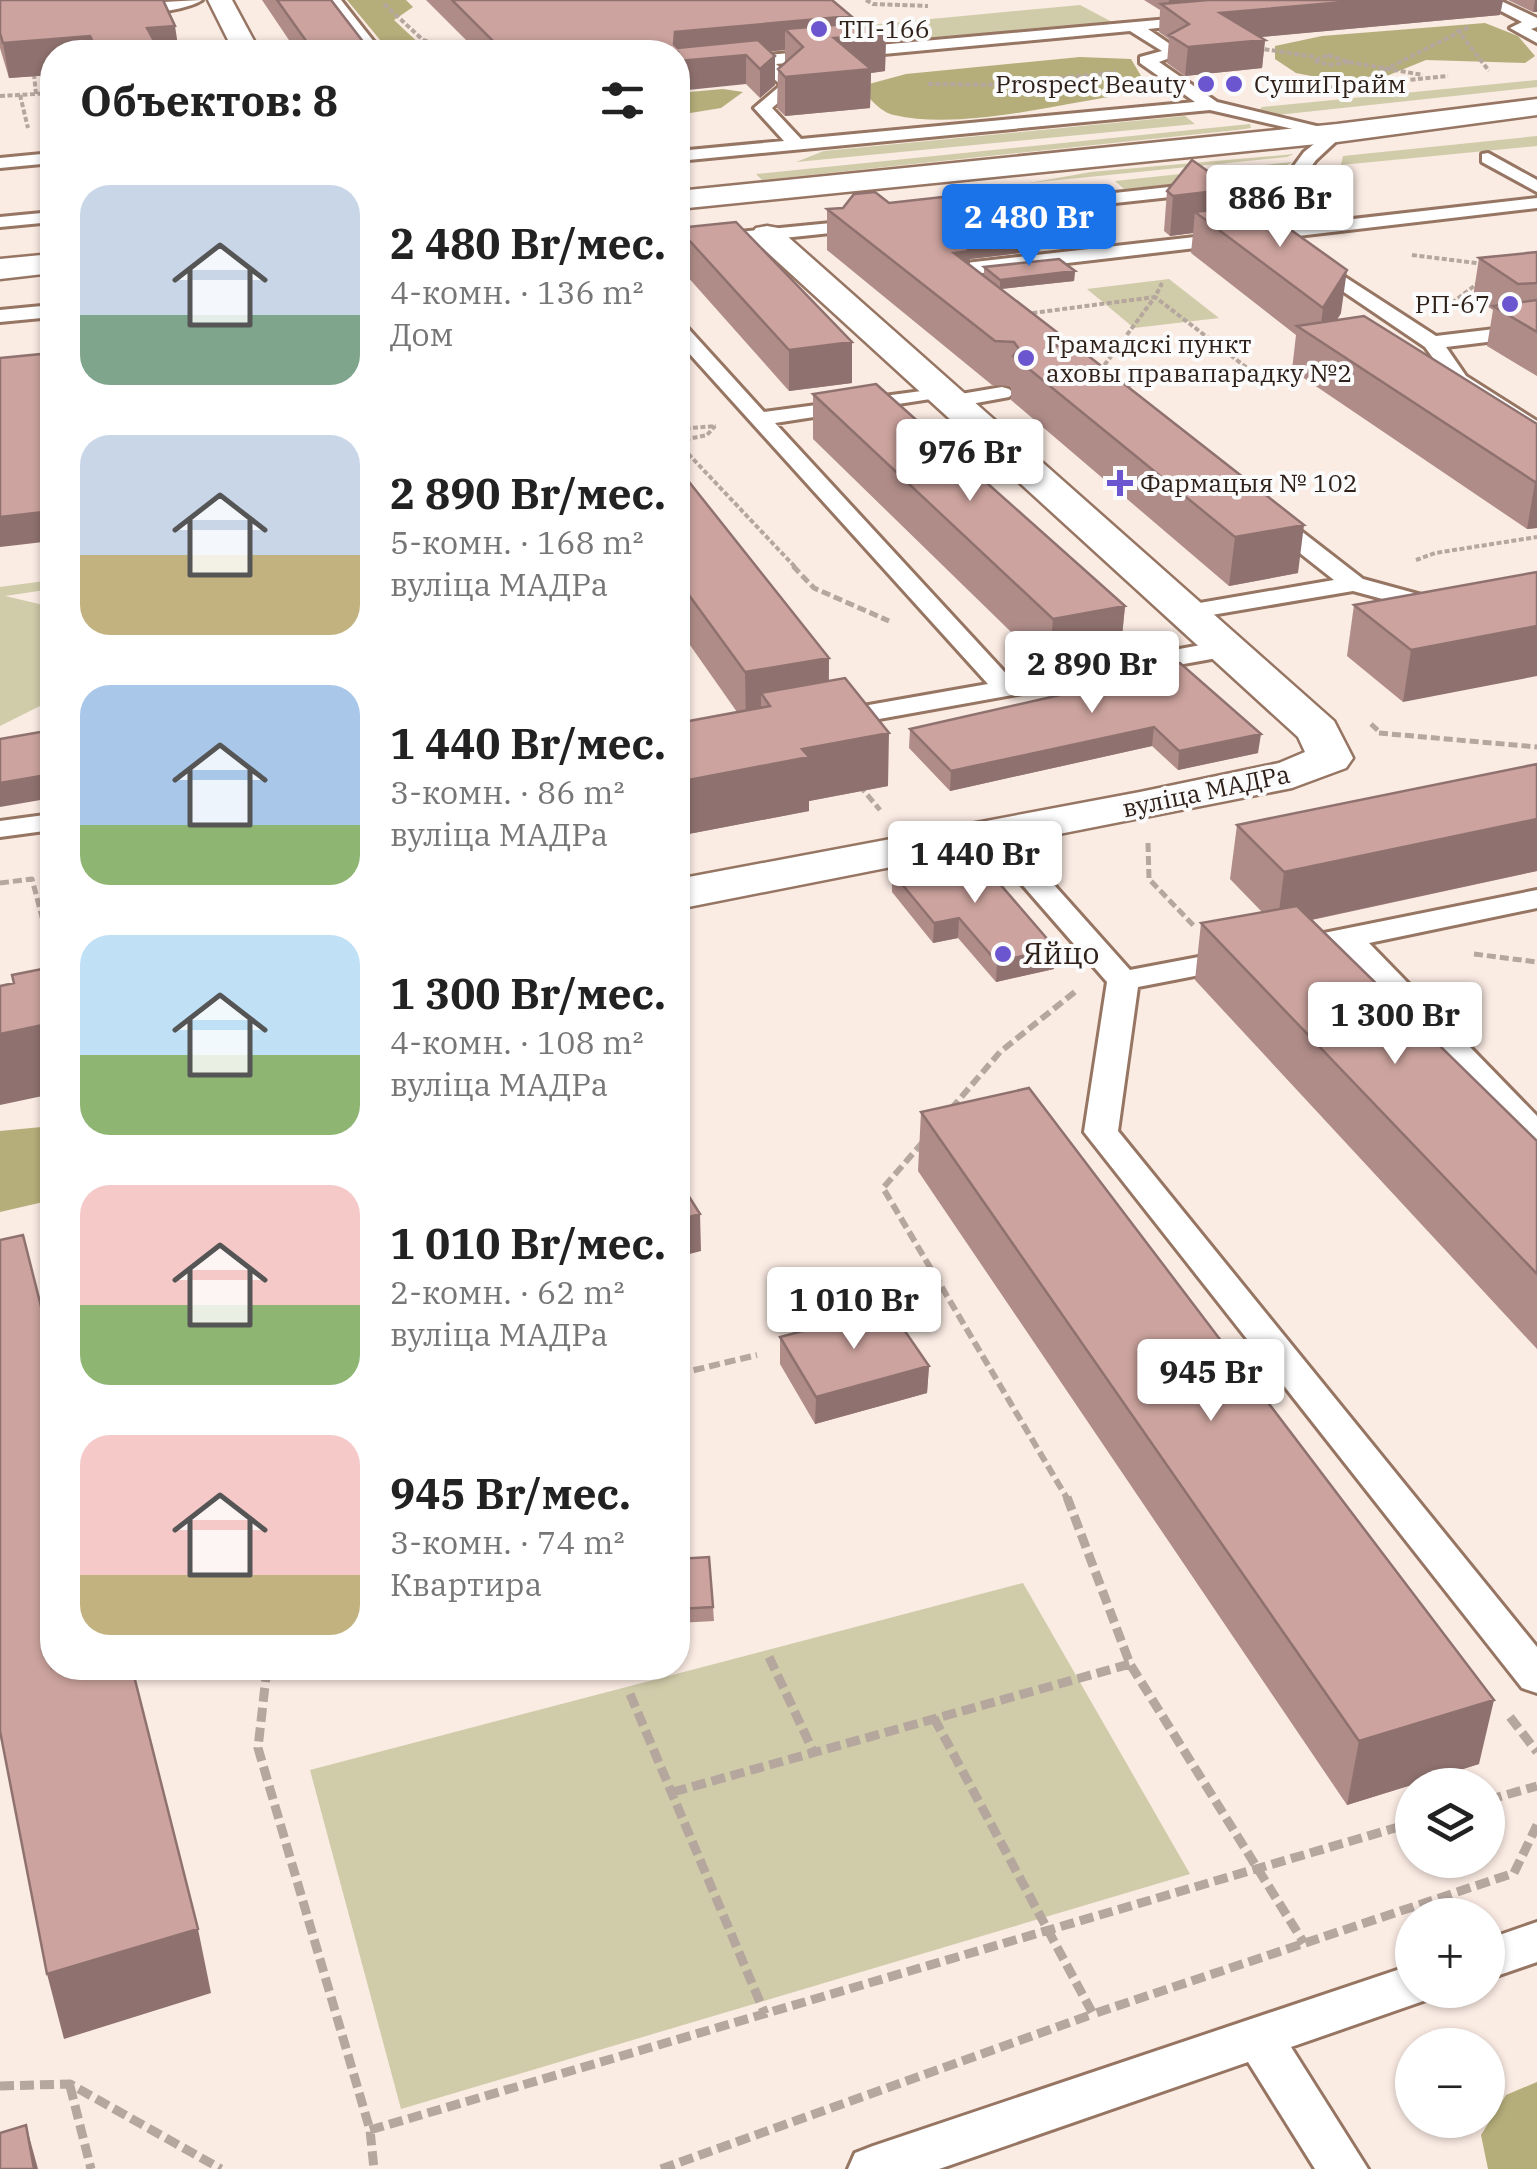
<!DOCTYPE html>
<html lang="ru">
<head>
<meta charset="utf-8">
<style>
  body { margin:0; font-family:"IBM Plex Serif",serif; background:#f2f2f2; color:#222; height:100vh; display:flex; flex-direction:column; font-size:38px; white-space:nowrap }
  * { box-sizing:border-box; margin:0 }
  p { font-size:32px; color:#767676 }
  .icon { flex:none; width:55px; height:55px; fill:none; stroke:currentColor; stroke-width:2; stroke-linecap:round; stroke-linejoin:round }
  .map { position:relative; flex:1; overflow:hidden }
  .details { position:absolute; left:40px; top:40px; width:650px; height:1640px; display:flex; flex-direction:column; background:#fff; border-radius:40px; box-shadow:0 2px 8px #0004 }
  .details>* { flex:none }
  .controls { position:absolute; left:1395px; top:1768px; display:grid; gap:20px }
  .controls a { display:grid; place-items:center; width:110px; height:110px; border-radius:50%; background:#fff; box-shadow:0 2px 8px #0004; font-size:50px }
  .price { position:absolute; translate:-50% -85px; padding:0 22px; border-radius:10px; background:#fff; color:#222; font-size:32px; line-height:65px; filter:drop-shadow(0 2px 5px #0008) }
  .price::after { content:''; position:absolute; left:50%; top:60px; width:30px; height:22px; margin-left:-15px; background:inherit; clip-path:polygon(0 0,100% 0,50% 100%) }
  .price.current { background:#1a73e8; color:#fff }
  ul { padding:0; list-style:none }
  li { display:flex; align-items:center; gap:30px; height:250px; padding:0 40px }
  li span { display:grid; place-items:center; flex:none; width:280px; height:200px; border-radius:30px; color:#555 }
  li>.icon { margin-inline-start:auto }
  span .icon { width:120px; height:120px; fill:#fffc; stroke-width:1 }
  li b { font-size:42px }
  h2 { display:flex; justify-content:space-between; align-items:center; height:120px; padding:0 40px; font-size:42px }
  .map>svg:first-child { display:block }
</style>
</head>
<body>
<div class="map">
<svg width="1537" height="2169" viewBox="0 0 1537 2169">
  <rect width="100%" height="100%" fill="#faebe3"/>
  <path fill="#d0cba9" d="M1080 5 1114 23 873 46 847 27Z
    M1537 80V87L1268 116 1259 110 1262 107Z
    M1185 116 1195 124 796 162 824 151Z
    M1250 124 1251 128 1237 130 762 180 756 174Z
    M1537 136V146L1341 165 1343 156Z
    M1294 154 1287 157 1029 183 1091 172Z
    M1292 162 1276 173 1124 189 1115 181Z
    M1169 279 1219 318 1134 328 1087 289Z
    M52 580V589L5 596 52 607V700L0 726V587Z
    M1023 1583 1190 1874 401 2109 310 1770Z"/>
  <path fill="#b6ae7a" d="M347 0H406L413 7 394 20 423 47 446 52H390Z
    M1485 23 1518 36 1535 56 1525 63 1426 60 1389 75 1337 81 1296 73 1275 59V46L1322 36Z
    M1080 57 1131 59 1150 91C1074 99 967 132 894 115 881 113 868 96 858 87L906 74Z
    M723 89 743 92 721 108 678 115V93Z
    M52 1126V1200L0 1212V1131Z
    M1537 2082V2169H1488L1481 2135 1506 2095Z"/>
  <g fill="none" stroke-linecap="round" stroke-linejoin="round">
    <g stroke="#967563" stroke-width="6">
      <path id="lane" d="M54 0 105 5 202 0C176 17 78 21 54 0Z
        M326 0H341L382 52H367Z
        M1480 0H1499L1537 18V27L1531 29 1537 32V43L1510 28 1522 22Z
        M1202 16 1207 17V23L1148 29 1183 53 1159 62 1217 102 1345 133 1316 160 1299 183 995 216 986 211 995 206 1288 174 1304 152 1324 136 1210 110 678 161V151L784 141 754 108 781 85 764 70V65L678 73V63ZM1130 31 1162 51 1140 57V63L1195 102 801 139 772 108 799 85 776 64Z
        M52 153V163L0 168V158Z
        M1488 153 1537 180V192L1482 162V154Z
        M1537 198V208L974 274 986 285 976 291 947 270 957 264Z
        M52 212V222L0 227V217Z
        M872 219 881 224 878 228 678 249V238Z
        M1311 255 1436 336 1537 324V336L1446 347 1466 376 1537 421V437L1452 384 1425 347 1304 265 1302 261Z
        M52 305V317L0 322V310Z
        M678 323 685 325 764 412 944 388 948 392 944 396 937 398 775 423 1012 680 1228 640 1241 648 1228 656 829 728 820 726 816 720 829 712 988 684 678 341Z
        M1002 387 1009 389 1013 393 1009 397 949 408 938 402 949 396Z
        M1266 508 1274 510 1363 579 1447 602 1450 607 1438 614 1353 591 1188 619 1179 617 1176 612 1179 607 1188 605 1334 580 1258 520 1254 515 1258 510Z
        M52 814V830L0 837V821Z
        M995 827 1005 830 1130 970 1241 949 1252 952 1256 958 1252 964 1241 967 1138 987 1118 1131 1537 1647V1693L1522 1688 1084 1132 1107 982 985 842 981 836 985 830Z
        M1537 890V908L1369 943 1537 1116V1145L1525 1142 1341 948 1289 958 1278 955 1274 949 1278 943 1289 940Z
        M1537 1922V1962L1488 1979V1939Z
        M1412 1965V1990H1433L1429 1999 1291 2047 1368 2169H1315L1248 2062 939 2169H848L855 2153 873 2146Z"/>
    </g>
    <g stroke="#967563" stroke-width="5">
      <path id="street" d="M208 0H232L260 52H234Z
        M767 226 778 228 1334 721 1353 758 1346 768 1292 788 678 909V879L1140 792 1279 763 1305 752 1298 737 756 242 751 235 756 228Z"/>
    </g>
    <g stroke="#967563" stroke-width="5">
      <path id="primary" d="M1537 99V115L1337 142 678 209V191L1337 124Z
        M52 254V273L0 279V259Z"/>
    </g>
    <path stroke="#b5a69e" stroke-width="4" stroke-dasharray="5 2.5" stroke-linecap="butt" d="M866 0 873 4 928 6
      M384 4 423 40 471 52
      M1457 29 1489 71
      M1257 48 1315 57
      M429 52 455 50
      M1328 55 1349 62 1331 65 1314 61Z
      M1349 62 1423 75
      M34 74 36 94
      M928 84 1011 85
      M1009 84 1116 72
      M1357 84 1469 27
      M1306 90 1448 76
      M20 95 28 128
      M0 96 52 93
      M1412 255 1484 264
      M1452 303 1478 283
      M1025 314 1155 297 1162 283
      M1100 371 1155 297 1251 371
      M1119 386 1300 366
      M678 429 716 426
      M678 441 707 435 715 426
      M678 443 796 568
      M1416 560 1435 553 1537 537"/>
    <path stroke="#b5a69e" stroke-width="5" stroke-dasharray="9 4" stroke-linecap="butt" d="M793 566 814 588 889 621
      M1371 724 1382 734
      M1379 733 1537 747
      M859 785 880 810
      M1148 843 1149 879 1195 927
      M0 883 32 879 52 955
      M1474 954 1537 962"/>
    <path stroke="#b5a69e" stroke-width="6" stroke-dasharray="11 5" stroke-linecap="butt" d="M951 1109 1000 1052 1076 991
      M923 1142 883 1188 1068 1500
      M678 1374 757 1355"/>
    <path stroke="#b5a69e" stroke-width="9" stroke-dasharray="14 6" stroke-linecap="butt" d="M1067 1497 1130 1664 1304 1943
      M769 1657 814 1753
      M267 1668 258 1748 370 2130 374 2169
      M630 1694 765 2014
      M1510 1717 1537 1752
      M934 1718 1093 2014 1514 1873 1537 1825
      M673 1792 1130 1664
      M1488 1800 1537 1786
      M0 2086 70 2084 221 2169
      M70 2086 91 2169
      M370 2130 1412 1823
      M661 2169 1093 2014"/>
    <use href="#lane" fill="#fff" fill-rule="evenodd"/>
    <use href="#street" fill="#fff" fill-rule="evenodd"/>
    <use href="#primary" fill="#fff" fill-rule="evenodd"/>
  </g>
  <path fill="#af8c88" d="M0 0 179 52H52V75L9 78 0 48Z
    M262 0H331L371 52H297Z
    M426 0H832L851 16V23L886 34 885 71 871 73 870 108 785 116 777 108 778 69 785 63V50L770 51 775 56V85L760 98 746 84 678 52H478Z
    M1144 0H1503L1500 15 1260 37 1265 40 1262 68 1185 76 1167 63 1169 39 1159 32 1160 10Z
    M1508 0H1537L1533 12Z
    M1233 189 1231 208 1341 313 1337 320 1537 424V528L1527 529 1292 370 1296 335 1191 253 1193 233 1170 236 1164 231 1167 191Z
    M889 203 1038 251 970 259V265L984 275V267L1075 271 1074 281 1001 289 1058 333V346L1298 573 1229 586 1011 400V386L992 385 827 250V209Z
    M678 228 852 383 789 391 678 266Z
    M1537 252V376L1487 346 1493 310 1473 297 1479 258Z
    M813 394 1125 606 1120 656 1049 669 813 439Z
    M678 468 829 658V681L888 786 809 801V811L678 836V723L737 712 678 628Z
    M1537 572 1403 702 1347 656 1354 605Z
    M1070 670 1258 753 1178 770 1152 746 950 791 909 748 910 729 1061 694 1062 686 1069 684Z
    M1537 764V871L1312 920 1537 1141V1349L1195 980 1201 923 1262 912 1230 879 1237 825Z
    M892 872 1054 969 996 982 958 938 933 943 892 892Z
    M921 1112 1479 1764 1347 1805 918 1171Z
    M780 1337 929 1366 927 1393 815 1424 780 1364Z
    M678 1559 713 1607 714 1621 678 1623Z"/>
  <path fill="#8f726f" d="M1169 0H1332L1168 10Z
    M1367 0H1503L1500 15 1218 41 1220 13Z
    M1535 0H1537V12H1533Z
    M851 16V37L886 34 885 71 871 73 870 108 785 116V77L803 47 785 29V50L678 60 674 52 675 32Z
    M175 26 179 52H151L147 28Z
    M90 36 93 52H52V75L9 78 3 43Z
    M1265 40 1262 68 1185 76 1188 47Z
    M746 55V84L678 91V61Z
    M775 56V85L760 98V69Z
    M1233 189 1229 229 1195 212 1193 233 1170 236 1173 196Z
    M1041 210 1038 251 970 259 969 293 945 229 957 220Z
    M1347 270 1341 313 1323 343 1319 340 1323 308Z
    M1075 271 1074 281 1000 289V280Z
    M852 342V383L789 391V350Z
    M1537 481V528L1527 529 1535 482Z
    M52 511V541L0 547V517Z
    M1304 525 1298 573 1229 586 1235 537Z
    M1125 606 1120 656 1049 669 1053 619Z
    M1537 626V676L1403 702 1411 650Z
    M829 658 828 709 761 693V721L746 724 745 672Z
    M1154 727 1152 746 950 791 951 771Z
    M889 733 888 786 809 801V811L678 836V782L802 749Z
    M1261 734 1258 753 1178 770 1179 751Z
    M52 774V798L0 807V783Z
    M1537 819V871L1277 927 1284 872Z
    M959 918 958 938 933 943 934 923Z
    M1055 948 1054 969 996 982 997 962Z
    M52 1023V1094L0 1105V1034Z
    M700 1214 701 1251 678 1257V1220Z
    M929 1366 927 1393 815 1424 816 1397Z
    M1494 1700 1479 1764 1347 1805 1359 1741Z
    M198 1929 211 1993 64 2039 47 1974Z
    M26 2125 38 2169H34Z"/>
  <path fill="#cca39e" stroke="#8f726f" stroke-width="2.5" d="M0 0H163L175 26 147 28 160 52H98L90 36 3 43 0 33Z
    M277 0H331L371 52H314Z
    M452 0H832L851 16 675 32 674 44 678 48 758 40 775 56 760 69 746 55 678 61V52H504Z
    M1208 0H1367L1220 13 1265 40 1188 47 1169 35 1189 24 1161 4Z
    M871 22 886 34 834 38 871 69 785 77 778 69 803 47 785 29Z
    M1192 160 1233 189 1173 196 1167 191Z
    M1014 189 1041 210 957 220 945 229 970 251 954 253 1058 333 1053 340 1057 346 1077 347 1304 525 1235 537 1013 356 1019 349 1014 342 995 341 827 209 843 208 854 194 875 192 889 203Z
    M1256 205 1347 270 1323 308 1195 212Z
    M736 222 852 342 789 350 678 228Z
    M1537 252V283L1518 284 1479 258Z
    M1059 259 1075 271 1000 280 984 267Z
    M1537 300V332L1493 306Z
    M1364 316 1537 424V481L1535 482 1297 326Z
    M52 353V511L0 517V358Z
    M876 384 1125 606 1053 619 813 394Z
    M678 468 829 658 745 672 678 580Z
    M1537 572V626L1411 650 1354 605Z
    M1143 657 1155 668 1180 663 1261 734 1179 751 1154 727 951 771 910 729 1069 693 1062 686 1082 682 1070 670Z
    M845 678 889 733 802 749 809 757 678 782V723L770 706 761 693Z
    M52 730V774L0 783V739Z
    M1537 764V819L1284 872 1237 825Z
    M975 855 1055 948 997 962 959 918 934 923 892 872Z
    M1297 906 1537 1141V1274L1201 923Z
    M52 967V1023L0 1034V986L14 983 12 975Z
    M1029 1088 1494 1700 1359 1741 921 1112Z
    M678 1179 700 1214 678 1220Z
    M23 1235 52 1350V1668H132L198 1929 47 1974 0 1731V1240Z
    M889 1308 929 1366 816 1397 780 1337Z
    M709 1557 713 1607 678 1609V1559Z
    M26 2125 34 2169H0V2133Z"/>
  <g fill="#6b56d0" stroke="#fbfbfb" stroke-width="4">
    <circle cx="819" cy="29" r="10"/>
    <circle cx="1206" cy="84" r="10"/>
    <circle cx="1234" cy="84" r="10"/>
    <circle cx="1510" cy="304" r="10"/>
    <circle cx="1026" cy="358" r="10"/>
    <path d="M1115 468h10v10h10v10h-10v10h-10v-10h-10v-10h10z"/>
    <circle cx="1003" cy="954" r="10"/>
  </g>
  <g text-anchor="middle" stroke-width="8" stroke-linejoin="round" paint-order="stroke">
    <g font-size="25" fill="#2f211a" stroke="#fbfbfb" text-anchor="start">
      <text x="839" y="38">ТП-166</text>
      <text x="1186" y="93" text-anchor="end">Prospect Beauty</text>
      <text x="1254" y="93">СушиПрайм</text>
      <text x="1490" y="313" text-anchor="end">РП-67</text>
      <text x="1046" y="353">Грамадскі пункт<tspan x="1046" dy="29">аховы правапарадку №2</tspan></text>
      <text x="1140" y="492">Фармацыя № 102</text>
    </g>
    <g font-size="25" fill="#2f211a" stroke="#fbfbfb">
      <text transform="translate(1206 791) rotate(-12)" y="9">вуліца МАДРа</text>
    </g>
    <g font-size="30" fill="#2f211a" stroke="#fbfbfb" text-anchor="start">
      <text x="1023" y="964">Яйцо</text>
    </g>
  </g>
</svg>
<div class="controls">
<a><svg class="icon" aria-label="layers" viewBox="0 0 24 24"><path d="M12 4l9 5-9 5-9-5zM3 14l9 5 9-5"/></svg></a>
<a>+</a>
<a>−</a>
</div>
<b class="price" style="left:1280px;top:250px">886 Br</b>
<b class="price current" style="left:1029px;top:269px">2 480 Br</b>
<b class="price" style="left:970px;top:504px">976 Br</b>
<b class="price" style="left:1092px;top:716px">2 890 Br</b>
<b class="price" style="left:975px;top:906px">1 440 Br</b>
<b class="price" style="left:1395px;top:1067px">1 300 Br</b>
<b class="price" style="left:854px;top:1352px">1 010 Br</b>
<b class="price" style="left:1211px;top:1424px">945 Br</b>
<section class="details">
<h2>Объектов: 8<svg class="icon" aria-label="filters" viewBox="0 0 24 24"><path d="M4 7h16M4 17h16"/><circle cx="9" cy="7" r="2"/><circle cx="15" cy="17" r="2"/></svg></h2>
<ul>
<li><span style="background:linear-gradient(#c9d6e8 65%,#7fa58c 0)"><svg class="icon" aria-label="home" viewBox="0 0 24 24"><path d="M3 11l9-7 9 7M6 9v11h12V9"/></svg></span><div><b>2 480 Br/мес.</b><p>4-комн. · 136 m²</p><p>Дом</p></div></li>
<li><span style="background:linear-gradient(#c9d6e8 60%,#c2b280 0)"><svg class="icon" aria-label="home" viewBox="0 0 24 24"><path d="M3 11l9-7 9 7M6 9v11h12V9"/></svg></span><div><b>2 890 Br/мес.</b><p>5-комн. · 168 m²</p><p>вуліца МАДРа</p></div></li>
<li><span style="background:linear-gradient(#a9c7e8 70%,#8fb573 0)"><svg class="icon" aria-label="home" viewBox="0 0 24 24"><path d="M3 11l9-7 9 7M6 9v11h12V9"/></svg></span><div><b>1 440 Br/мес.</b><p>3-комн. · 86 m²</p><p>вуліца МАДРа</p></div></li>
<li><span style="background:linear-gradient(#bfe0f5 60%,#8fb573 0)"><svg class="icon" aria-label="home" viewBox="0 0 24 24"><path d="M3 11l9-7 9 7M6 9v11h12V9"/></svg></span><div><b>1 300 Br/мес.</b><p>4-комн. · 108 m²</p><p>вуліца МАДРа</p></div></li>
<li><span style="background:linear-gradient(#f6c9c9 60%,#8fb573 0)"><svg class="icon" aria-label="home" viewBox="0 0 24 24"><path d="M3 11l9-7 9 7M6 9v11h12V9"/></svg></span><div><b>1 010 Br/мес.</b><p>2-комн. · 62 m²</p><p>вуліца МАДРа</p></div></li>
<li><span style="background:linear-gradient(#f6c9c9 70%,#c2b280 0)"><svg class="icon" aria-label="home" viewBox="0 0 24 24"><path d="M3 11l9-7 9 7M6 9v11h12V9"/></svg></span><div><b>945 Br/мес.</b><p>3-комн. · 74 m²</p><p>Квартира</p></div></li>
</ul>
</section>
</div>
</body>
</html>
